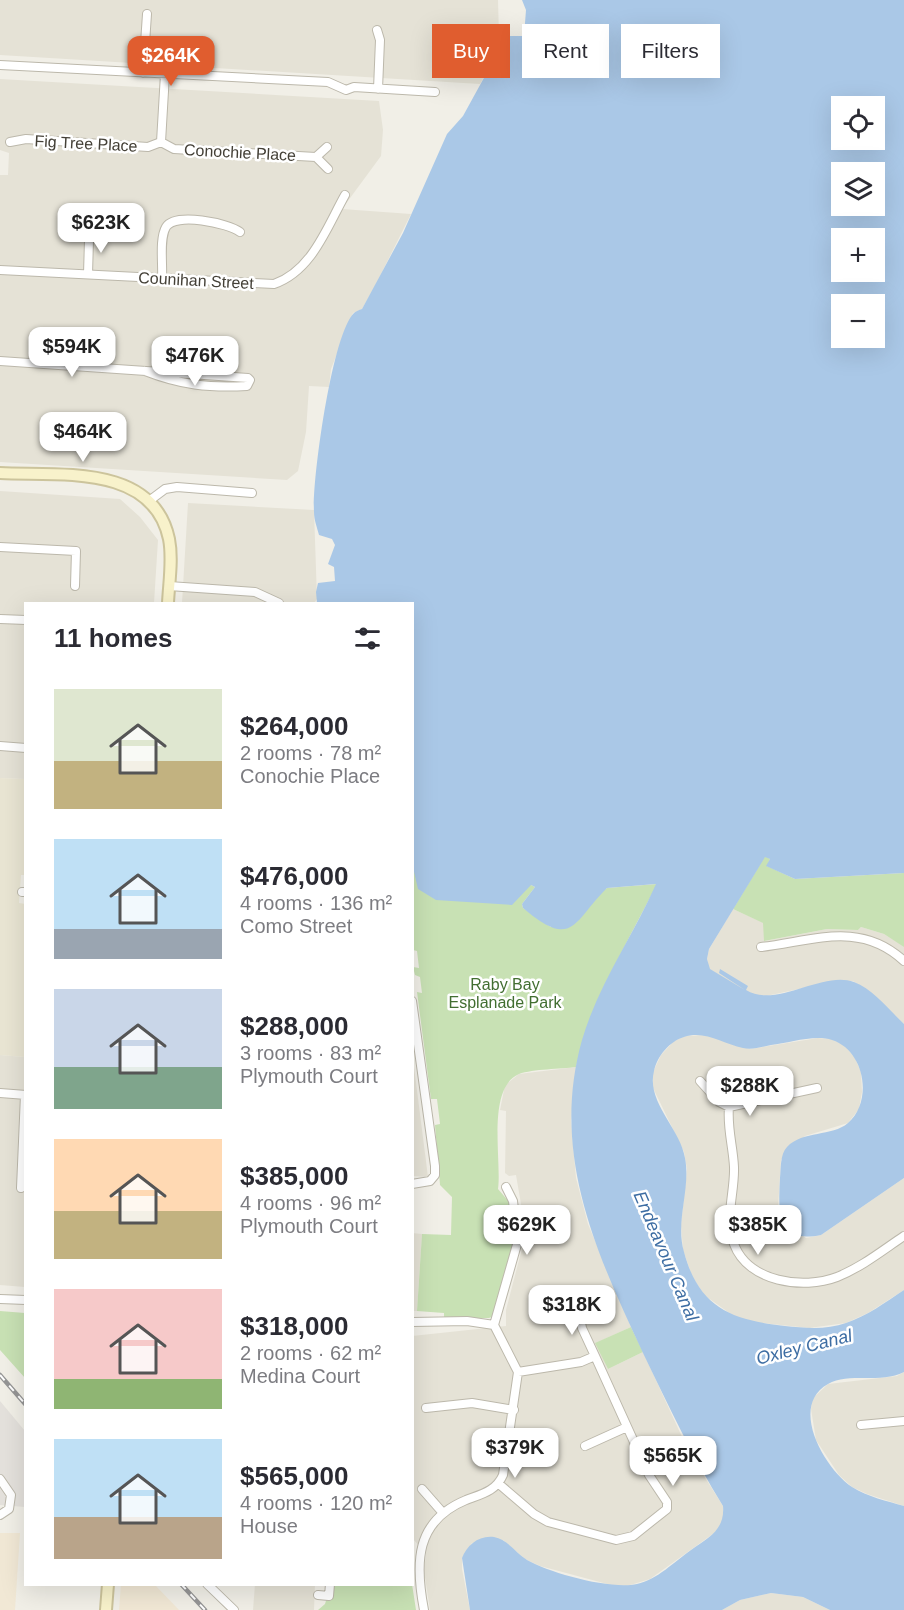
<!DOCTYPE html>
<html lang="en">
<head>
<meta charset="utf-8">
<style>
  body { margin:0; font-family:Arial,sans-serif; background:#f2f2f3; color:#2b2b33; height:100vh; display:flex; flex-direction:column; font-size:22px; white-space:nowrap }
  * { box-sizing:border-box; margin:0 }
  p { font-size:20px; color:#7c7c81 }
  .icon { flex:none; width:33px; height:33px; fill:none; stroke:currentColor; stroke-width:2; stroke-linecap:round; stroke-linejoin:round }
  .map { position:relative; flex:1; overflow:hidden }
  .sheet { position:absolute; left:24px; top:602px; width:390px; height:984px; display:flex; flex-direction:column; background:#fff; border-radius:0px; box-shadow:0 6px 24px #0002 }
  .sheet>* { flex:none }
  .hud { position:absolute; left:432px; top:24px; width:381px; height:54px; display:flex; gap:12px }
  .fabs { position:absolute; left:831px; top:96px; display:grid; gap:12px }
  .fabs a { display:grid; place-items:center; width:54px; height:54px; border-radius:0px; background:#fff; box-shadow:0 6px 24px #0002; font-size:30px }
  .price { position:absolute; translate:-50% -51px; padding:0 14px; border-radius:12px; background:#fff; color:#222; font-size:20px; line-height:39px; filter:drop-shadow(0 2px 3px #0008) }
  .price::after { content:''; position:absolute; left:50%; top:36px; width:18px; height:14px; margin-left:-9px; background:inherit; clip-path:polygon(0 0,100% 0,50% 100%) }
  .price.on { background:#e05d2f; color:#fff }
  ul { padding:0; list-style:none }
  li { display:flex; align-items:center; gap:18px; height:150px; padding:0 30px }
  li span { display:grid; place-items:center; flex:none; width:168px; height:120px; border-radius:0px; color:#555 }
  li>.icon { margin-inline-start:auto }
  span .icon { width:72px; height:72px; fill:#fffc; stroke-width:1 }
  li b { font-size:26px }
  h2 { display:flex; justify-content:space-between; align-items:center; height:72px; padding:0 30px; font-size:26px }
  .pill { padding:0 21px; border-radius:0px; background:#fff; box-shadow:0 6px 24px #0002; font-size:21px; line-height:54px }
  .pill.on { background:#e05d2f; color:#fff }
  .map>svg:first-child { display:block }
</style>
</head>
<body>
<div class="map">
<svg width="904" height="1610" viewBox="0 0 904 1610">
  <rect width="100%" height="100%" fill="#f1efe7"/>
  <path fill="#e5e2d6" d="M0 0H498L499 36 491 65 480 84 0 55Z
    M0 79 379 101 383 130 381 156 342 209 411 214 375 286 362 309 353 313 331 369 329 387 309 386 306 432 298 471 287 480 0 462V175H8L9 153 0 150Z
    M0 491 120 499 140 517 158 540 154 603H26L25 779 0 778Z
    M188 503 314 510 317 599 314 603H182Z
    M733 909 764 923 765 941 827 929 858 930 861 927 884 934 902 945 904 947V1024L867 990 853 981H837L766 996 751 994 709 969 707 959 709 949Z
    M706 1035 750 1049 818 1038 831 1039 844 1045 854 1056 861 1072 862 1092 859 1109 848 1123 805 1136 781 1160 778 1208 782 1222 806 1238 821 1235 904 1178V1290L868 1313 846 1323 809 1328 752 1322 735 1317 704 1295 692 1276 683 1250 681 1225 687 1169 684 1152 653 1088V1072L661 1055 674 1041 686 1036Z
    M0 1055 25 1057V1287L0 1285Z
    M412 1059H413L428 1177 413 1176Z
    M576 1067 571 1121 576 1178 588 1224 631 1327 596 1343 608 1369 643 1352 689 1452 723 1506V1523L717 1531 650 1579 627 1586 611 1585 540 1566 525 1559 503 1540 472 1543 462 1558V1569L470 1610H430L424 1571 426 1554 413 1539 412 1336 506 1326V1310L526 1233 516 1175 509 1176 505 1173 506 1111 500 1110 505 1085 519 1074Z
    M412 1233 422 1234 417 1311H413Z
    M904 1372V1506L867 1494 852 1487 839 1475 816 1440 811 1409 812 1399 828 1384 897 1376Z
    M255 1584H315L314 1610H253Z
    M771 1593 803 1597 830 1610H722L740 1600Z"/>
  <path fill="#f1e8d5" d="M0 1533H20L15 1610H0Z
    M121 1584H154L179 1610H119Z"/>
  <path fill="#e4e1dc" d="M0 1401 25 1431V1507L0 1505Z"/>
  <path fill="#e9e5d3" d="M0 778 25 779V875H21L19 903 26 904 25 1057 0 1055Z"/>
  <path fill="#c8e1b4" d="M413 653 531 885 535 887 522 904 523 908 551 927 607 888 657 884C627 943 591 1003 576 1067 561 1069 533 1069 519 1074 486 1088 502 1161 498 1189L510 1203 515 1238 494 1316 489 1318H444V1313L417 1311 422 1234 451 1235 452 1197 440 1185 435 1125 440 1124 437 1099H431L417 992 422 993 420 977 415 975 413 967 419 968 417 951 413 950Z
    M765 856 770 859 767 866 795 879 904 873V947L884 934 861 927 858 930 827 929 764 941 763 923 733 909Z
    M0 1311 25 1313V1378L0 1350Z
    M631 1327 643 1352 608 1369 595 1343Z
    M331 1584H412L416 1610H318L325 1604Z"/>
  <path fill="#aac8e7" fill-rule="evenodd" d="M522 0H904V873L795 879 766 866 770 859 765 857 709 949 707 959 710 969 745 990 719 973 720 969 748 986 746 990C776 1009 823 970 854 982 873 989 889 1010 904 1024V1178L821 1235C777 1244 778 1212 780 1178 781 1169 780 1154 787 1147 803 1130 832 1137 848 1123 874 1100 864 1050 832 1040 815 1034 789 1043 771 1045 762 1047 752 1050 743 1048 723 1044 705 1030 684 1037 670 1041 657 1056 654 1071 646 1102 680 1128 685 1158 691 1189 675 1221 684 1252 699 1308 732 1320 785 1326 805 1328 827 1330 846 1323 867 1316 886 1302 904 1290V1372C881 1384 848 1372 828 1384 788 1406 825 1469 852 1487 868 1497 887 1501 904 1506V1610H830L803 1597 771 1593 740 1600 722 1610H470L462 1558C467 1545 479 1535 494 1537 507 1539 516 1553 527 1560 550 1573 611 1590 637 1584 657 1580 675 1561 691 1550 709 1537 725 1530 723 1506 692 1456 668 1405 643 1353 596 1252 550 1154 582 1040 598 985 633 936 656 884L607 888C573 921 574 951 523 908L522 904 535 887 531 885 512 905 436 900 418 889 412 863V603H317L316 592 318 583 335 581 334 567 328 564 335 545 332 539 319 535C317 527 314 520 314 512 312 480 332 334 354 313 356 311 359 310 362 309L403 233 447 134 463 116 491 65 499 36H524L526 10ZM842 106H874V140H842ZM842 172H874V206H842ZM874 238V272H842V238ZM842 304H874V338H842Z"/>
  <g fill="none" stroke-linecap="round" stroke-linejoin="round">
    <g stroke="#bcb8ab" stroke-width="10">
      <path id="street" d="M377 30 380 40 378 89
        M0 65 328 82 346 90 354 87 435 92
        M143 73 147 14
        M165 74 161 142 174 149 316 157
        M10 142 26 139 148 147 161 142
        M327 147 316 157 328 169
        M0 270 274 284C312 271 327 227 345 195
        M88 274 89 240 93 230
        M162 278C163 264 159 239 166 227 175 212 228 223 240 232
        M0 361 248 378 250 380 247 386C208 388 181 385 145 371
        M149 501 165 489 177 487 252 493
        M0 547 76 551 75 586
        M169 586 255 592 279 603
        M0 619 26 620
        M0 746 26 748
        M22 892H26
        M761 947C813 941 860 920 904 961
        M412 1001 435 1166V1175L430 1181 412 1184
        M700 1081 719 1102 729 1107 817 1088
        M0 1093 26 1095
        M729 1107C727 1128 733 1146 734 1167 735 1192 724 1220 734 1244 748 1282 803 1290 837 1277 862 1267 883 1250 904 1236
        M21 1188 25 1095
        M0 1299 26 1300
        M578 1307 582 1328 595 1356
        M412 1322 467 1321 494 1325
        M494 1325 518 1241 513 1201 506 1187
        M426 1408 472 1403 514 1410
        M861 1425 904 1421
        M585 1446 627 1427
        M0 1479 11 1495 9 1509 0 1515
        M499 1484 534 1514 548 1522 616 1540 633 1536 667 1509V1502L649 1475 595 1356 581 1362 518 1372
        M422 1489 443 1513
        M207 1584 234 1610
        M318 1595 329 1596 330 1584
        M424 1610C415 1563 415 1521 466 1500 482 1494 496 1491 503 1475L518 1372 494 1325"/>
    </g>
    <g stroke="#ccc49c" stroke-width="14">
      <path id="secondary" d="M0 473C58 476 153 463 169 539 173 559 169 582 168 603
        M106 1610 108 1584"/>
    </g>
    <use href="#street" stroke="#fff" stroke-width="8"/>
    <use href="#secondary" stroke="#f8f2cb" stroke-width="10"/>
    <g stroke="#959595" stroke-width="4.5">
      <path id="rail" d="M0 1375 26 1405
        M181 1584 205 1610"/>
    </g>
    <use href="#rail" stroke="#fff" stroke-width="2" stroke-dasharray="7" stroke-linecap="butt"/>
  </g>
  <g text-anchor="middle" stroke-width="5" stroke-linejoin="round" paint-order="stroke">
    <g font-size="16" fill="#444037" stroke="#fff">
      <text transform="translate(86 143) rotate(3)" y="6">Fig Tree Place</text>
      <text transform="translate(240 152) rotate(3)" y="6">Conochie Place</text>
      <text transform="translate(196 280) rotate(3)" y="6">Counihan Street</text>
    </g>
    <g font-size="16" fill="#426e31" stroke="#fff">
      <text x="505" y="990">Raby Bay<tspan x="505" dy="18">Esplanade Park</tspan></text>
    </g>
    <g font-size="18" font-style="italic" fill="#3d6da3" stroke="#fff">
      <text transform="translate(666 1256) rotate(67)" y="6">Endeavour Canal</text>
      <text transform="translate(804 1347) rotate(-14)" y="6">Oxley Canal</text>
    </g>
  </g>
</svg>
<div class="fabs">
<a><svg class="icon" aria-label="locate" viewBox="0 0 24 24"><circle cx="12" cy="12" r="6"/><path d="M12 2v4M12 18v4M2 12h4M18 12h4"/></svg></a>
<a><svg class="icon" aria-label="layers" viewBox="0 0 24 24"><path d="M12 4l9 5-9 5-9-5zM3 14l9 5 9-5"/></svg></a>
<a>+</a>
<a>−</a>
</div>
<b class="price on" style="left:171px;top:87px">$264K</b>
<b class="price" style="left:101px;top:254px">$623K</b>
<b class="price" style="left:72px;top:378px">$594K</b>
<b class="price" style="left:195px;top:387px">$476K</b>
<b class="price" style="left:83px;top:463px">$464K</b>
<b class="price" style="left:750px;top:1117px">$288K</b>
<b class="price" style="left:527px;top:1256px">$629K</b>
<b class="price" style="left:758px;top:1256px">$385K</b>
<b class="price" style="left:572px;top:1336px">$318K</b>
<b class="price" style="left:515px;top:1479px">$379K</b>
<b class="price" style="left:673px;top:1487px">$565K</b>
<div class="hud">
<a class="pill on">Buy</a>
<a class="pill">Rent</a>
<a class="pill">Filters</a>
</div>
<section class="sheet">
<h2>11 homes<svg class="icon" aria-label="filters" viewBox="0 0 24 24"><path d="M4 7h16M4 17h16"/><circle cx="9" cy="7" r="2"/><circle cx="15" cy="17" r="2"/></svg></h2>
<ul>
<li><span style="background:linear-gradient(#dfe7d0 60%,#c2b280 0)"><svg class="icon" aria-label="home" viewBox="0 0 24 24"><path d="M3 11l9-7 9 7M6 9v11h12V9"/></svg></span><div><b>$264,000</b><p>2 rooms · 78 m²</p><p>Conochie Place</p></div></li>
<li><span style="background:linear-gradient(#bfe0f5 75%,#9aa5b1 0)"><svg class="icon" aria-label="home" viewBox="0 0 24 24"><path d="M3 11l9-7 9 7M6 9v11h12V9"/></svg></span><div><b>$476,000</b><p>4 rooms · 136 m²</p><p>Como Street</p></div></li>
<li><span style="background:linear-gradient(#c9d6e8 65%,#7fa58c 0)"><svg class="icon" aria-label="home" viewBox="0 0 24 24"><path d="M3 11l9-7 9 7M6 9v11h12V9"/></svg></span><div><b>$288,000</b><p>3 rooms · 83 m²</p><p>Plymouth Court</p></div></li>
<li><span style="background:linear-gradient(#ffd9b3 60%,#c2b280 0)"><svg class="icon" aria-label="home" viewBox="0 0 24 24"><path d="M3 11l9-7 9 7M6 9v11h12V9"/></svg></span><div><b>$385,000</b><p>4 rooms · 96 m²</p><p>Plymouth Court</p></div></li>
<li><span style="background:linear-gradient(#f6c9c9 75%,#8fb573 0)"><svg class="icon" aria-label="home" viewBox="0 0 24 24"><path d="M3 11l9-7 9 7M6 9v11h12V9"/></svg></span><div><b>$318,000</b><p>2 rooms · 62 m²</p><p>Medina Court</p></div></li>
<li><span style="background:linear-gradient(#bfe0f5 65%,#b9a48a 0)"><svg class="icon" aria-label="home" viewBox="0 0 24 24"><path d="M3 11l9-7 9 7M6 9v11h12V9"/></svg></span><div><b>$565,000</b><p>4 rooms · 120 m²</p><p>House</p></div></li>
</ul>
</section>
</div>
</body>
</html>
